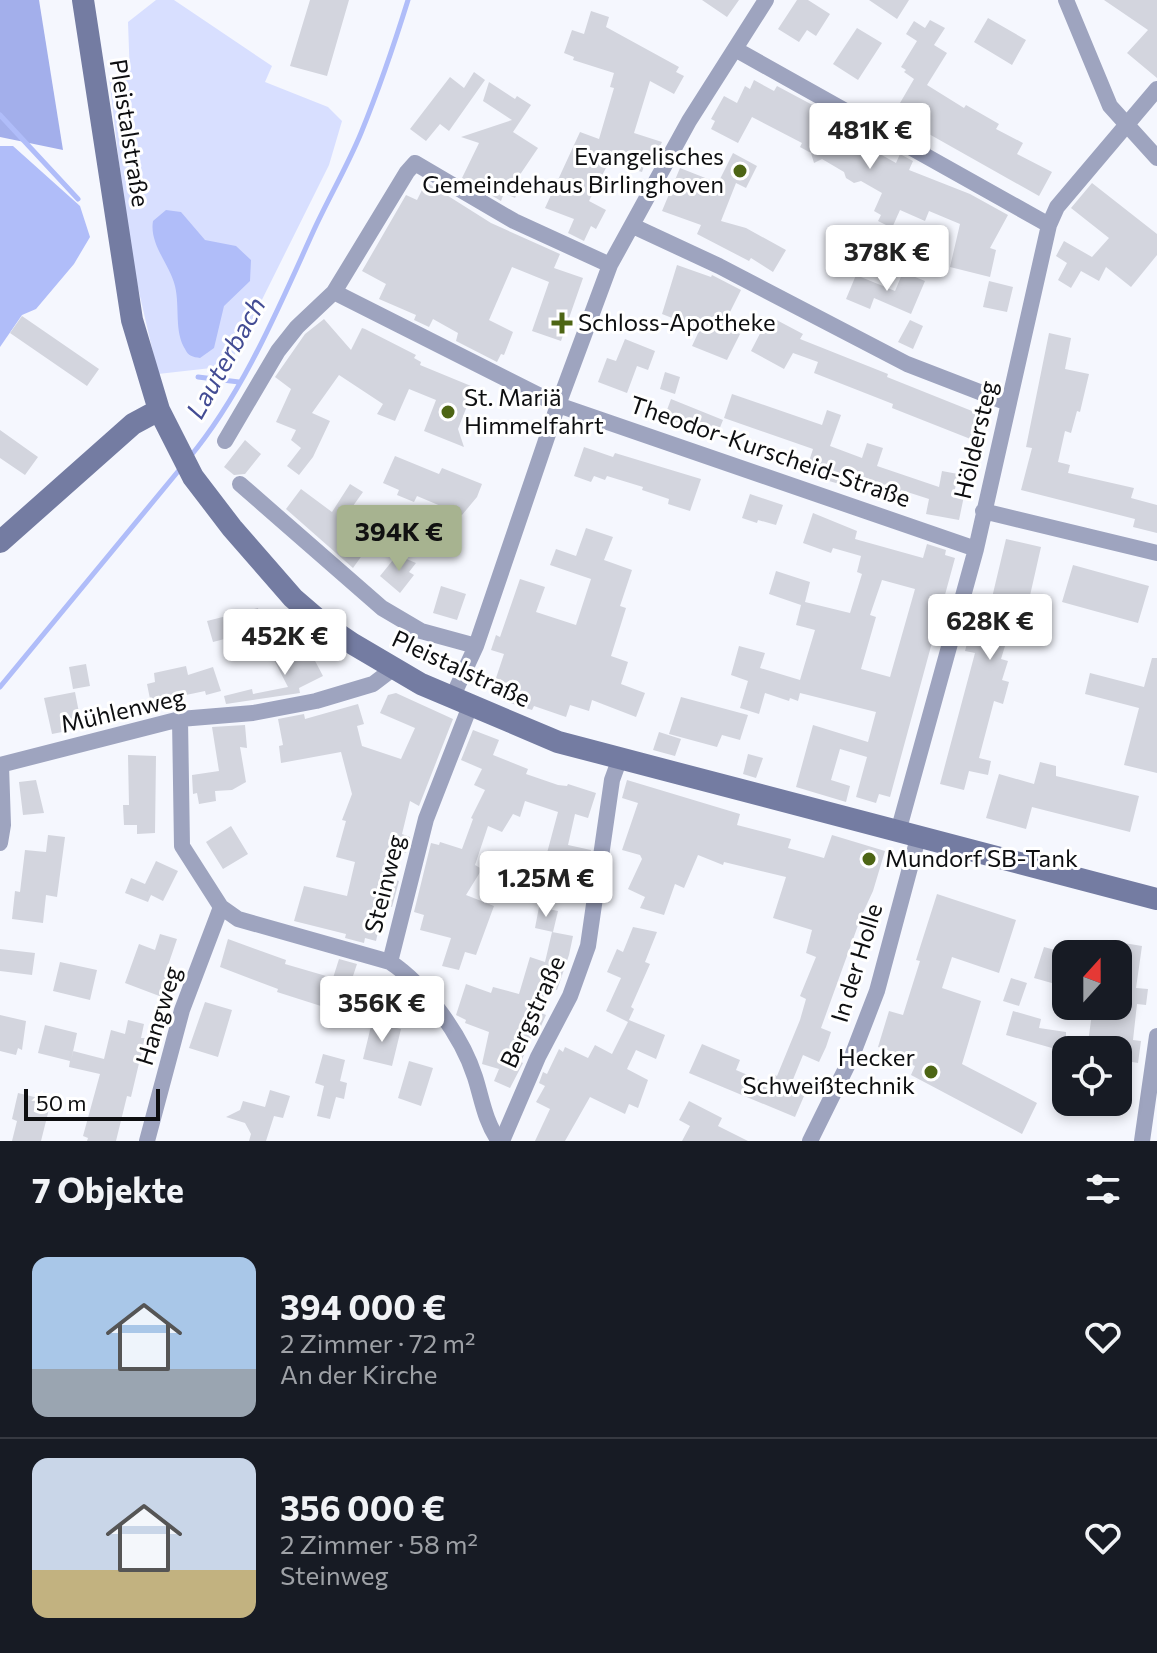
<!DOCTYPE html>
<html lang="de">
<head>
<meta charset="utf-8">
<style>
  body { margin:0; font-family:Commissioner,sans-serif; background:#20242c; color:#f1f3f6; height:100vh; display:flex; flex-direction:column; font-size:30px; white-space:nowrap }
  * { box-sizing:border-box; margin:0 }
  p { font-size:26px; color:#9ea1a6 }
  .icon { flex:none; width:44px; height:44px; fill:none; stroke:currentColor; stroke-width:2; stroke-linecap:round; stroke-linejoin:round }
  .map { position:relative; height:1141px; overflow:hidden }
  .details { display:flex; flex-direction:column; background:#171b24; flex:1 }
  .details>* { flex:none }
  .needle { width:52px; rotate:21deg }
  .controls { position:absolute; left:1052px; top:940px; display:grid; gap:16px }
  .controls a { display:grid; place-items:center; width:80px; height:80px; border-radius:16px; background:#171b24; box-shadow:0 4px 12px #0003; font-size:40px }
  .scale { position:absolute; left:24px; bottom:20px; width:136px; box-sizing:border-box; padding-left:8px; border:4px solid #0e0f11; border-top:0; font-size:22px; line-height:28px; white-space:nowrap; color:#0e0f11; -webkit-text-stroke:6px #fff; paint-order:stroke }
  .price { position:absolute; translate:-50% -68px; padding:0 18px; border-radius:8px; background:#fff; color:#222; font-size:26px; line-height:52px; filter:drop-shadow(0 2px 4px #0008) }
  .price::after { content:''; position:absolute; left:50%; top:48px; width:24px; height:18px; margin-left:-12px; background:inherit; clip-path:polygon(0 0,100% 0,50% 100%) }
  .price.current { background:#a7b390; color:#111 }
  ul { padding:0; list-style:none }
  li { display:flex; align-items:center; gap:24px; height:200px; padding:0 32px }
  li+li { border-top:2px solid #363941 }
  li span { display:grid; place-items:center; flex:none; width:224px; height:160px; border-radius:16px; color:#555 }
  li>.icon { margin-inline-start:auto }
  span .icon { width:96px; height:96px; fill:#fffc; stroke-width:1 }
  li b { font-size:34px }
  h2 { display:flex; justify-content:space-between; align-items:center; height:96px; padding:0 32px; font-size:34px }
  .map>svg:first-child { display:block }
</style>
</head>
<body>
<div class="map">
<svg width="1157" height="1141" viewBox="0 0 1157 1141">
  <rect width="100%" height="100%" fill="#f5f7fe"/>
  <path fill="#d8dfff" d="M156 0H174L272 66 265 82 328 107 342 121 329 165 229 366 158 374 129 249 109 77 130 78 128 22Z"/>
  <path fill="#a3afeb" d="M0 0H39L63 150 0 137Z"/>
  <path fill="#b0bdf9" d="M0 146H13L80 206 90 237 74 264 36 309 22 315 0 347Z
    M166 210 181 212 205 240 236 246 251 260 250 281 224 306 214 348 200 358C193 357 188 356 185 349 174 331 180 307 175 286 170 265 149 244 153 221Z"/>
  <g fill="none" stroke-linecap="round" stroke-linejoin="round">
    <path stroke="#b0bdf9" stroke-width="5" d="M0 115 78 199
      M198 377 239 382
      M189 458C243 393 278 309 313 232 328 199 347 167 361 133 379 89 394 45 408 0
      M0 687 180 469"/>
  </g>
  <path fill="#d3d5de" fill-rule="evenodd" d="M310 0H349L327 76 290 66Z
    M702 0H739L727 17Z
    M797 0H808L830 14 816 36 807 30 799 42 778 29Z
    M869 0H909L897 19Z
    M1104 0H1157V78L1127 53 1148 30Z
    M591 11 609 17 606 27 679 67 676 72 684 76 674 94 650 81 634 133 662 142 655 156 648 154 642 172 609 162 589 201 606 210 596 229 591 226 584 241 568 233 574 219 545 208 580 132 599 139 614 88 610 87 614 73 573 60 574 57 564 53 572 30 584 34Z
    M988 18 1026 40 1012 65 974 42Z
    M930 20 945 28 934 45 947 53 927 85 964 108 966 105 999 124 996 129 1023 143 1017 154 1052 172 1039 196 913 125 919 115 900 103 914 79 904 72 906 70 901 67 917 41 906 34 914 21 925 28Z
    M857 28 882 43 858 80 833 64Z
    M474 72 485 80 449 131 440 124 426 141 410 129 450 77 464 88Z
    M754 80 774 91 777 86 820 109 816 118 896 163 900 154 913 161 909 170 970 194 1008 215 990 248 996 250 990 277 950 267 960 224 929 211 925 221 900 210 892 228 878 221 881 215 874 211 882 193 861 181 854 183 846 178 844 172 822 159 814 163 811 153 800 147 802 143 752 117 738 143 711 129 715 121 711 119 724 96 737 103 745 86 750 89Z
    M489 82 515 99 517 96 531 105 513 132 538 148 515 182 521 185 515 198 504 193 501 201 462 178 479 143 461 137 512 120 483 101Z
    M733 153 757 166 746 188 736 183 721 221 746 228 786 250 773 272 751 258 749 261 697 234 701 225 662 211 680 168 718 183Z
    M426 182 491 223 560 254 554 268 583 278 561 341 532 331 549 282 512 267 489 320 513 332 504 355 501 354 497 362 456 341 458 333 433 319 429 327 414 320 416 315 379 299 386 284 362 271 406 195 417 200Z
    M1092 183 1157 234V255L1131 287 1106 267 1099 281 1081 271 1071 288 1058 280 1067 263 1056 256 1064 241 1092 257 1109 238 1071 208Z
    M677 265 711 277 712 275 741 290 723 326 740 334 727 360 692 346 700 329 662 314Z
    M903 272 925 281 911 314 874 298 870 309 846 299 856 275 895 291Z
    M989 281 1013 287 1007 312 983 307Z
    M22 316 99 369 87 386 10 333Z
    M769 316 803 334 800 339 888 374 887 377 982 415 973 440 892 408 893 404 814 373 818 362 793 353 784 369 751 351Z
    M324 319 351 350 362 328 365 329 416 355 414 358 421 362 420 365 471 386 465 399 469 401 458 429 464 447 424 431 436 400 409 389 395 421 377 414 383 404 339 375 312 413 330 421 313 457 299 475 287 466 301 448 291 440 296 430 276 422 291 389 275 377 305 334Z
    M910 320 923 326 913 349 898 342Z
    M1049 333 1071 338 1065 369 1089 374 1080 412 1077 411 1071 433 1065 431 1058 462 1070 465 1068 473 1134 488 1131 498 1157 505V533L1133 527 1135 519 1021 490 1032 448 1026 447Z
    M625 339 655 351 648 370 637 366 627 393 598 382 607 358 616 361Z
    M665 372 680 377 675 394 660 389Z
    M732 394 822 425 827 410 841 415 830 446 862 458 867 443 883 448 877 466 939 487 942 471 958 474 954 494 964 496 959 520 926 514 929 499 901 490 900 495 856 480 853 488 805 474 813 449 724 418Z
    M671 399 723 420 717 435 664 418Z
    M0 430 38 457 25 475 0 458Z
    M245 440 261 454 245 474 234 475 224 467Z
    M584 447 613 457 615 453 701 479 690 511 668 504 669 499 642 490 643 487 607 476 605 480 594 476 591 482 574 476Z
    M395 456 439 474 442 468 482 484 477 497 462 515 417 496 414 502 397 495 399 490 383 483Z
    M350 484 363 492 338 527 368 547 353 568 286 509 301 489 332 512Z
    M750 494 783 505 776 525 758 520 757 523 742 518Z
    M813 513 857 531 855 539 923 558 927 544 946 550 945 555 955 558 890 797 879 794 876 803 856 797 867 757 840 749 831 780 850 786 846 802 796 787 813 725 868 742 876 712 800 693 798 701 790 698 789 701 765 693 759 714 740 708 748 681 731 675 739 646 765 653 760 668 800 680 815 630 796 625 801 605 769 594 776 571 810 582 805 602 850 613 862 574 857 572 861 556 833 548 831 553 803 543ZM882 580 915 589 890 677 861 669 876 617 870 615Z
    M378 524 404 534 397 551 372 540Z
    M586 528 613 537 604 560 632 570 620 606 626 608 611 656 628 662 621 684 645 693 636 717 592 700 589 711 570 705 566 717 534 706 532 710 504 701 493 687 504 654 491 650 496 635 500 637 520 579 545 587 536 612 576 625 591 579 550 565 556 549 576 556Z
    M1006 539 1041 547 1024 622 1013 620 1001 659 1008 661 1002 680 1009 682 1003 704 994 701 979 758 991 761 988 775 969 771 964 790 940 784 975 653 965 651 971 628 984 631Z
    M397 555 416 563 409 572 414 575 400 593 380 576Z
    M1073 565 1149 586 1138 623 1062 602Z
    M441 586 466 594 457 620 433 613Z
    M258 608 263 629 213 642 207 621Z
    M292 646 297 655 302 652 306 660 313 657 323 676 299 688 300 693 226 704 224 696 252 689 253 694 288 687 272 656Z
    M1152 658H1157V773L1124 765 1139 708 1085 694 1090 673 1144 687Z
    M86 664 90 686 73 689 69 667Z
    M186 666 188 675 213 667 221 691 206 695 205 691 167 699 166 696 150 699 147 684 155 682 154 673Z
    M75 692 82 728 52 734 44 698Z
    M396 693 453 719 419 806 410 801 402 834 410 837 406 853 390 848 382 877 399 881 392 907 384 905 376 941 365 938 364 943 345 938 346 934 294 921 304 886 347 896 355 862 336 857 346 821 342 820 352 794 341 752 281 763 279 746 283 745 278 719 304 714 305 719 358 704 364 724 357 726 362 746 401 759 415 728 380 713 388 695Z
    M681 697 748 715 740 740 722 735 717 747 669 734Z
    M245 725 247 748 240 747 246 782 232 790 215 791 216 801 199 804 197 793 193 794 192 775 219 771 212 727Z
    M473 730 499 740 493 755 528 769 526 774 558 785 567 786 568 784 596 793 588 818 575 814 568 845 591 850 585 890 555 881 553 888 540 883 551 854 547 853 558 812 525 801 520 817 513 814 502 832 488 826 475 865 482 869 466 895 494 906 476 955 465 952 459 970 442 966 451 938 420 930 424 915 414 912 431 843 439 845 440 842 462 849 473 819 471 818 485 790 474 785 482 769 461 760Z
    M659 732 681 739 675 756 653 750Z
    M748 754 763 758 756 778 743 774Z
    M128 755 156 756 155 833 137 834V825H124L123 805H129Z
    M1040 762 1056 766V776L1139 796 1130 832 1032 807 1026 829 986 818 999 774 1034 784Z
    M36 780 44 813 23 815 19 782Z
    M627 780 740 814 737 825 791 839 788 848 824 858 832 835 885 851 873 891 861 917 821 1028 831 1032 826 1047 819 1062 803 1055 792 1082 807 1089 795 1117 689 1073 702 1044 740 1060 736 1070 769 1084 773 1074 777 1076 800 1020 806 999 800 996 816 957 806 953 812 930 773 918 786 877 724 862 723 865 698 855 684 888 675 884 664 915 640 908 645 897 628 889 642 859 640 855 622 850 638 803 622 798Z
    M231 826 248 854 223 869 206 842Z
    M48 835 65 837 57 897 46 895 43 923 12 919 15 891 20 892 25 850 46 852Z
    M156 861 178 871 163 901 151 895 148 902 125 893 131 878 145 884Z
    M937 894 1016 920 999 973 952 957 942 988 981 1001 962 1064 1037 1103 1022 1134 911 1075 915 1066 904 1061 906 1056 878 1047 889 1011 903 1015 920 961 916 960Z
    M539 907 558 911 553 932 535 928Z
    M633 927 657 932 645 962 650 964 631 1007 634 1009 628 1022 606 1011 621 978 607 972 617 949 623 952Z
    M552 932 573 936 569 955 557 990 548 987 537 1011 546 1015 536 1037 532 1036 521 1062 523 1063 510 1088 494 1081 499 1069 482 1064 489 1032 465 1023 466 1020 456 1015 466 984 491 993 493 987 519 994 530 957 545 962Z
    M160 934 177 939 164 977 168 979 162 997 125 983 139 944 155 950Z
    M228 939 286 960 285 964 333 978 339 959 357 964 350 985 332 980 324 1007 277 992 278 989 220 967Z
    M1118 942 1142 946 1136 988 1148 989 1146 1005 1137 1004 1133 1040 1141 1041 1138 1063 1132 1062 1127 1102 1118 1101V1050H1087L1093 1006H1118L1122 970 1118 969Z
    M1044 947 1066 953V987L1034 978Z
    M0 949 35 953 32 975 0 971Z
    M60 962 97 970 90 1000 53 991Z
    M1011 978 1027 983 1019 1006 1003 1001Z
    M205 1002 232 1010 218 1057 189 1048Z
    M1013 1011 1041 1019 1039 1028 1066 1032V1052L1006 1035Z
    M0 1015 26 1021 22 1050 18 1048 16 1055 0 1051Z
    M128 1020 144 1024 141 1038H145L131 1097 127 1096 116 1141H87L88 1138 83 1136 100 1074 69 1067 70 1061 38 1053 45 1025 77 1033 71 1061 73 1051 104 1059 111 1030 125 1034Z
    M629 1020 665 1035 656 1059 636 1050 627 1069 648 1080 638 1108 629 1104 625 1114 590 1097 565 1141H535L550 1109 536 1102 545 1086 539 1083 543 1072 547 1074 559 1049 563 1052 565 1047 588 1058 595 1045 612 1054Z
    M372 1022 401 1029 392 1066 363 1059Z
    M323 1054 345 1060 340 1081 347 1083 344 1099 336 1097 330 1119 317 1116 324 1086 315 1083Z
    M409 1061 433 1068 421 1106 398 1098Z
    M270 1090 290 1096 283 1118 274 1116 266 1141H249L251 1134 245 1123 226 1117 240 1110 243 1101 265 1107Z
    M18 1093 51 1101 41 1141H12L17 1121 12 1119Z
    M689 1101 722 1118 718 1126 748 1141H682L690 1126 679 1120Z"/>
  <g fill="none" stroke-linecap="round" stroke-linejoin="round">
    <path stroke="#9ea4bf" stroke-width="16" d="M1066 0 1110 106 1157 158
      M735 49 1049 225
      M633 226 719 266 907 364 1008 403
      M334 292 558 405 976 549
      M225 441 278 351 297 327 334 292 407 172 415 163 514 221 610 265
      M240 484 382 608 421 631 476 646
      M983 511 1157 553
      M452 698 476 646 558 405 610 265 689 121 766 0
      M470 706 426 819 390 962C425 985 462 1036 475 1077 482 1099 485 1122 499 1141
      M180 719 182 846 221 907 238 919 390 962
      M0 765 180 719 253 713 316 701 373 684 394 668
      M898 832 976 549 1049 225 1057 207 1157 89
      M0 843 3 825 1 765
      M147 1141 182 1010 221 907
      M502 1141 538 1057 570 996 588 946 612 780 620 758
      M810 1141 852 1056 877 991 918 838
      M1142 1141 1157 1036"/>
    <path stroke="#747ca2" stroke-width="22" d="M83 0 132 320 159 410 193 477 232 528 293 598 322 623 353 644 421 684 558 742 1157 899
      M0 542 133 424 159 410"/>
  </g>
  <g fill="#4d6514" stroke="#fff" stroke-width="3">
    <circle cx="740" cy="171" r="8"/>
    <path d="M558 311h8v8h8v8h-8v8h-8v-8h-8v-8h8z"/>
    <circle cx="448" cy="412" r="8"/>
    <circle cx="869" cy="859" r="8"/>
    <circle cx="931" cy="1072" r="8"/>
  </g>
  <g text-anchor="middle" stroke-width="6" stroke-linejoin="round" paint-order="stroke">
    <g font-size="24" fill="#0e0f11" stroke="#fff">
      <text transform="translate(129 133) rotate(81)" y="8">Pleistalstraße</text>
      <text transform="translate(976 440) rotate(-77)" y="8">Höldersteg</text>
      <text transform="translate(770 452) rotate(19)" y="8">Theodor-Kurscheid-Straße</text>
      <text transform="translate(461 669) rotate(25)" y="8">Pleistalstraße</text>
      <text transform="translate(123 711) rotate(-13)" y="8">Mühlenweg</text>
      <text transform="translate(385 884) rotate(-76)" y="8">Steinweg</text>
      <text transform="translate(857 963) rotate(-73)" y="8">In der Holle</text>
      <text transform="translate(533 1012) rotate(-65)" y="8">Bergstraße</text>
      <text transform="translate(159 1016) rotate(-73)" y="8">Hangweg</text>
    </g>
    <g font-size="24" fill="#0e0f11" stroke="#fff" text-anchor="start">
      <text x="724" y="165" text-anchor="end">Evangelisches<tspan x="724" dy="28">Gemeindehaus Birlinghoven</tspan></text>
      <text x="578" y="331">Schloss-Apotheke</text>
      <text x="464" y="406">St. Mariä<tspan x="464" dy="28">Himmelfahrt</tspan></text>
      <text x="885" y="867">Mundorf SB-Tank</text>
      <text x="915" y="1066" text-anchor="end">Hecker<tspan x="915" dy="28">Schweißtechnik</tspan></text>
    </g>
    <g font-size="26" font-style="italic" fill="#434c94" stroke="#fff">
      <text transform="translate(226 358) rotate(-61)" y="9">Lauterbach</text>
    </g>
  </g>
</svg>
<div class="controls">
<a><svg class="needle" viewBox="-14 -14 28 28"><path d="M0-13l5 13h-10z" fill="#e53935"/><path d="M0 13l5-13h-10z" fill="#9ea1a6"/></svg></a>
<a><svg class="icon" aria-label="locate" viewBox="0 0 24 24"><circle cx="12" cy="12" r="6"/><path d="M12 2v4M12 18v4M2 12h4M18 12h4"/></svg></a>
</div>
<div class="scale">50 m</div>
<b class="price" style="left:870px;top:171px">481K €</b>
<b class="price" style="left:887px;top:293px">378K €</b>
<b class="price current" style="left:399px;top:573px">394K €</b>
<b class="price" style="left:990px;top:662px">628K €</b>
<b class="price" style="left:285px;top:677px">452K €</b>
<b class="price" style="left:546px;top:919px">1.25M €</b>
<b class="price" style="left:382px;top:1044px">356K €</b>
</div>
<section class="details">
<h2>7 Objekte<svg class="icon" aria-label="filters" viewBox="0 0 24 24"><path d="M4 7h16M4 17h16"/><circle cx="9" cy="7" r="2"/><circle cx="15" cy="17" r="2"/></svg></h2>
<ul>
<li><span style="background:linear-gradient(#a9c7e8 70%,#9aa5b1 0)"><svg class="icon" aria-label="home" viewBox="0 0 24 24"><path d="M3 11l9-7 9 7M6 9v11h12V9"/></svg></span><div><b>394 000 €</b><p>2 Zimmer · 72 m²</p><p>An der Kirche</p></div><svg class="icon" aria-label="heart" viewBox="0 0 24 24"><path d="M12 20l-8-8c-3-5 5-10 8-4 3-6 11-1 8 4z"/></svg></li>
<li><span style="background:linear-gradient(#c9d6e8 70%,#c2b280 0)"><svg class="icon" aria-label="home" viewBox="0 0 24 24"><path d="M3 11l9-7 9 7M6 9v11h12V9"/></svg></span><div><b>356 000 €</b><p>2 Zimmer · 58 m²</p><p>Steinweg</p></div><svg class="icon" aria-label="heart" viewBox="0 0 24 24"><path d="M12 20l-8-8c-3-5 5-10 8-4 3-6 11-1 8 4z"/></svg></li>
</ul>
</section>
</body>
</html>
